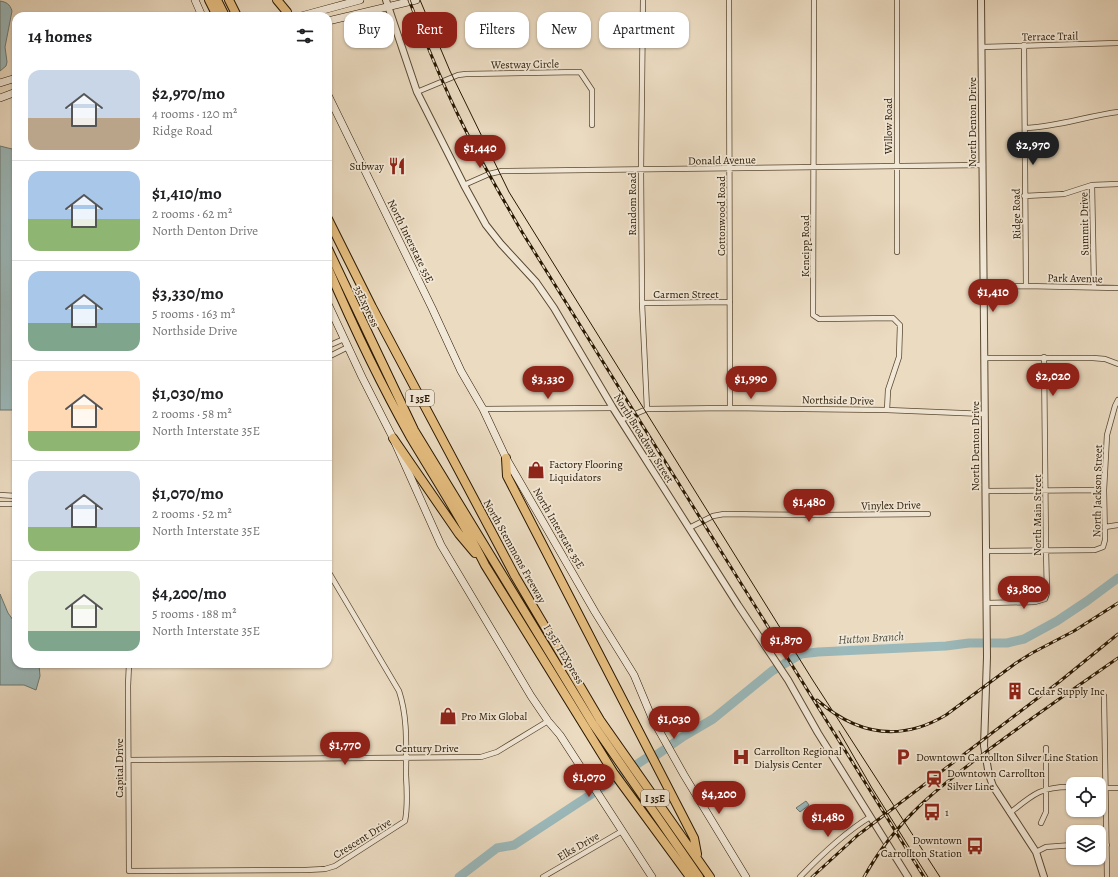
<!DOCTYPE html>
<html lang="en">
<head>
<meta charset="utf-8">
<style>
  body { margin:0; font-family:Alegreya,serif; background:#f6f6f6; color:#202124; height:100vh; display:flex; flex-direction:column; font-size:15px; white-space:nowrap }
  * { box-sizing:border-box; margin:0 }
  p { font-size:13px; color:#757577 }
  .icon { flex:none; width:22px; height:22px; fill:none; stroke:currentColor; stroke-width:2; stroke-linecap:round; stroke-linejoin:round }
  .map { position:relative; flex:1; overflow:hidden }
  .details { position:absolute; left:12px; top:12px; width:320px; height:656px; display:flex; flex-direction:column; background:#fff; border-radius:12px; box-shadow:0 1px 3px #0004 }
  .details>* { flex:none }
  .top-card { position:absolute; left:344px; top:12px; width:380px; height:36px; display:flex; gap:8px }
  .tools { position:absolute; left:1066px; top:777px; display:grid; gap:8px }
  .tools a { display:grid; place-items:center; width:40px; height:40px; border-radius:8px; background:#fff; box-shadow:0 1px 3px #0004; font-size:20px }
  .price { position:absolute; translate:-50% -34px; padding:0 9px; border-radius:14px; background:#8f2418; color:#fff; font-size:13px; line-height:26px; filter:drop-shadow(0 1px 2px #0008) }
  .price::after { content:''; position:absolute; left:50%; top:24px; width:12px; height:9px; margin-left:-6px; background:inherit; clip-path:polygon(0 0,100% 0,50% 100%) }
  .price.on { background:#222; color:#fff }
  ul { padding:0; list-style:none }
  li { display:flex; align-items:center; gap:12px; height:100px; padding:0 16px }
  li+li { border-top:1px solid #e0e0e0 }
  li span { display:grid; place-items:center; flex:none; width:112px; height:80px; border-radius:12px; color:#555 }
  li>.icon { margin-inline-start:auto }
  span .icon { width:48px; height:48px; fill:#fffc; stroke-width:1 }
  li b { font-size:17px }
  h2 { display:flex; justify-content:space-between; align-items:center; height:48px; padding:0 16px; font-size:17px }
  .tag { padding:0 14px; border-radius:12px; background:#fff; box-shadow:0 1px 3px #0004; font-size:14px; line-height:36px }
  .tag.on { background:#8f2418; color:#fff }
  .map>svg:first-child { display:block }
</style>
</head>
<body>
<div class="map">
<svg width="1118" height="877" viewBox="0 0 1118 877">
  <rect width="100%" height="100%" fill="#ebdbc1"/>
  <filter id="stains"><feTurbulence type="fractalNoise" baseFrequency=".005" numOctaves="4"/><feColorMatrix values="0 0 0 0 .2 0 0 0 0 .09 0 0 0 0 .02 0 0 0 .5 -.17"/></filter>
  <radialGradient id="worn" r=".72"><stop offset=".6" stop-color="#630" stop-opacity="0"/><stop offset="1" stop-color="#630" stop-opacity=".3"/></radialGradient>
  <path fill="#9bb9bb" stroke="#6d7871" d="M0 1C6 2 10 4 12 11L5 47 7 62 6 66 0 71Z
    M0 146 16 150V410H0Z
    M0 594 8 613 16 624V664L39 665 40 676 36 690 24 685H0Z
    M806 801 809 805 800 812 796 808Z"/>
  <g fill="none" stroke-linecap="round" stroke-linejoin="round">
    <path stroke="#9bb9bb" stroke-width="9" d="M459 877 497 848 514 845 648 757 655 756 684 736 713 719 772 671 801 654 818 652 946 646 969 643H1007L1024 639 1057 621 1087 601 1118 578"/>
    <g stroke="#594831" stroke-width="6">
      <path id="minor" d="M643 0 641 170 642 303 647 409
        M729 0 730 408
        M814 0 813 315 819 319 893 318 900 325 899 357 888 390 887 410
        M897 0V252
        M1024 45 1026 286
        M982 47 1118 43
        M417 92 458 75 466 74 580 72 592 90V125
        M1025 128C1057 127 1087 116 1118 112
        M464 185 489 174 502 171 983 165
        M1092 185 1094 287
        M1024 196 1064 194 1092 185 1118 184
        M984 287 1026 286 1118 288
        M642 303 730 302
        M328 346 344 339
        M328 357 348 347
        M984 358H1093L1105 359 1118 364
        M483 409 613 408
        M621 420 647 409 730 408 887 410 985 414
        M986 491 1104 490
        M0 495 16 496
        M0 504H16
        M1105 527 1118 525
        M689 528 713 516 724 514 823 515 928 514
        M986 551 1095 550 1103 547 1105 540 1104 490 1107 435 1115 406 1118 400
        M987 603 1035 602 1045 599 1047 593 1046 550 1044 357
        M129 664 128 686 129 871 306 870 325 869 335 866 405 821C408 806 407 790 406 775 406 747 408 718 399 691L328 571
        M1104 696 1107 877
        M128 760 481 757 497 752 548 721
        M1099 788H1118
        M1010 813C1033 794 1042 786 1073 787
        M1041 823 1046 812V748
        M1099 845H1107
        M1036 852 1046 847 1073 845
        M543 877 622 831
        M800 877C821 855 844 833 870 817"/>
    </g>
    <g stroke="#594831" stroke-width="8">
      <path id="tertiary" d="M386 0 417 92 464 185 486 225 501 244 536 282 554 308 613 408 738 605 788 680 818 733 908 877
        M981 0 987 657 984 746 989 775 993 786 1036 852 1044 877"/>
    </g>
    <g stroke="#281701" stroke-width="8">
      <path id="secondary" d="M195 0 202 16
        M301 16 360 0
        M328 21 416 0
        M0 83 16 78
        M328 95 432 308 461 371 483 409 506 458 595 612 634 675 652 718 684 775 746 877
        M0 98 16 92
        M328 304 362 377 393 438 441 545 531 696 548 721 560 735 652 877"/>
    </g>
    <g stroke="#281701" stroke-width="10">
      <path id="motorway" d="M209 0 217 16
        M217 0 225 16
        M229 0 237 16
        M277 0 287 12
        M328 219 372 307 515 576 600 720 710 877
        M328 249 414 430 593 724 699 877
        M328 268C353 326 380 383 411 438 436 480 463 521 485 565L613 772 690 877
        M393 438 459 534 475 553
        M506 458 507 476 694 838 697 854"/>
    </g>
    <use href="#minor" stroke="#f2e8d7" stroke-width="4.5"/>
    <use href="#tertiary" stroke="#f2e8d7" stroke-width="6"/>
    <use href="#secondary" stroke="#f2e8d7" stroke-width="7"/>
    <use href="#motorway" stroke="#e6be80" stroke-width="8"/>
    <path stroke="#281701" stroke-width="1" d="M420 0 450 71 509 192 812 679 940 877
      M839 731 872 788 928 877"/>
    <g stroke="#281701" stroke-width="3">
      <path id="rail" d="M409 0C425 41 442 83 462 123 480 160 501 196 522 232L924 877
        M817 700C856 734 899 743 946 715L1016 663 1032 653 1074 631 1118 603
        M812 877 858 835 1059 682 1118 634
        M864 877C896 819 939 787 991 748 1033 717 1075 688 1118 658"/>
    </g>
    <use href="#rail" stroke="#f2e8d7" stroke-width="1.5" stroke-dasharray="4.5" stroke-linecap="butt"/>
  </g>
  <defs>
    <g id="restaurant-bare" transform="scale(1.38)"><path d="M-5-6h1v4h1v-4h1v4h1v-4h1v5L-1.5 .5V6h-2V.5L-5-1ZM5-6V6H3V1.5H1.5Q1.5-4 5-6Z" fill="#8f2418" stroke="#f2e8d7" stroke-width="2.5" paint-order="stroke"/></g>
    <g id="shop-bare" transform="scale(1.38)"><path d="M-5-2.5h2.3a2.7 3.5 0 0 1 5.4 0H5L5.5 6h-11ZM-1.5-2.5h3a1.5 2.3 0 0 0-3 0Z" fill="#8f2418" stroke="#f2e8d7" stroke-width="2.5" paint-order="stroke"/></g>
    <g id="building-bare" transform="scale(1.38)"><path d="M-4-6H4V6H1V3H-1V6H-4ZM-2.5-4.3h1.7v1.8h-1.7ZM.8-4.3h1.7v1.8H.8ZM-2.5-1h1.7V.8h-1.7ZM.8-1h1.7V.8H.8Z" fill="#8f2418" stroke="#f2e8d7" stroke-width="2.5" paint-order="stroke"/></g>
    <g id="hospital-bare" transform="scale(1.38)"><path d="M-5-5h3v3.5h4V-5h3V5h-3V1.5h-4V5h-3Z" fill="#8f2418" stroke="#f2e8d7" stroke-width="2.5" paint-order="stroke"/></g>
    <g id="parking-bare" transform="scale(1.38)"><path d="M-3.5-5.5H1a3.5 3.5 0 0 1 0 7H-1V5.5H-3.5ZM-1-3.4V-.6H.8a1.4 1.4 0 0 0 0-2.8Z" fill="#8f2418" stroke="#f2e8d7" stroke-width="2.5" paint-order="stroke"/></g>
    <g id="station-bare" transform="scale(1.38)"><path d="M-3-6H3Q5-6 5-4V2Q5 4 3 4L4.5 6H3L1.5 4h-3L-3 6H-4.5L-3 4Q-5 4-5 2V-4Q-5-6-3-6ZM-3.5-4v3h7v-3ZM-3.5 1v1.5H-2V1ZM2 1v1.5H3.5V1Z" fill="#8f2418" stroke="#f2e8d7" stroke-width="2.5" paint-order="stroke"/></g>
    <g id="bus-bare" transform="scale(1.38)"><path d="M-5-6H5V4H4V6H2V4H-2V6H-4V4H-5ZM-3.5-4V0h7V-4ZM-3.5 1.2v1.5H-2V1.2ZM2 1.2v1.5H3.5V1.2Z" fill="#8f2418" stroke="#f2e8d7" stroke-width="2.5" paint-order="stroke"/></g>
  </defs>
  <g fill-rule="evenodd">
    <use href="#restaurant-bare" x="397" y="166"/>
    <use href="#shop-bare" x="536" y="470"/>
    <use href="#building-bare" x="1015" y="691"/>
    <use href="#shop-bare" x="448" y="716"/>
    <use href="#hospital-bare" x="741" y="757"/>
    <use href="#parking-bare" x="903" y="757"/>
    <use href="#station-bare" x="934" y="779"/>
    <use href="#bus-bare" x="932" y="812"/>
    <use href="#bus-bare" x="975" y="846"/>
  </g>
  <g text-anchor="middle" stroke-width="3.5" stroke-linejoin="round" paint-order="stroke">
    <g fill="#f2e8d7" stroke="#655641" stroke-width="1">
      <rect x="406" y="390" width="28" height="16" rx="3"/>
      <rect x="641" y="790" width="28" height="16" rx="3"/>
    </g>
    <g font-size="10" font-weight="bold" fill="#281701">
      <text x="420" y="402">I 35E</text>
      <text x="655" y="802">I 35E</text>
    </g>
    <g font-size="11" fill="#281701" stroke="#f2e8d7">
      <text transform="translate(1050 36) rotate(-1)" y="4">Terrace Trail</text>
      <text transform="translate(525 64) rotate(-1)" y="4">Westway Circle</text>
      <text transform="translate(972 122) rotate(-90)" y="4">North Denton Drive</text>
      <text transform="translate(888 126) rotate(-90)" y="4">Willow Road</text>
      <text transform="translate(722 160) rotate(-1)" y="4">Donald Avenue</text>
      <text transform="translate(632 204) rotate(-90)" y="4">Random Road</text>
      <text transform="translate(1016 214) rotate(-91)" y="4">Ridge Road</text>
      <text transform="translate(721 216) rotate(-90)" y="4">Cottonwood Road</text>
      <text transform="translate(1084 224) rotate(-91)" y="4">Summit Drive</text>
      <text transform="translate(411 241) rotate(64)" y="4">North Interstate 35E</text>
      <text transform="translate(805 246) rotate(-90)" y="4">Keneipp Road</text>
      <text transform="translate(1075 278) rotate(1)" y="4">Park Avenue</text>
      <text x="686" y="298">Carmen Street</text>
      <text transform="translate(367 306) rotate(65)" y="4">35Express</text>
      <text transform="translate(838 400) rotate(1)" y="4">Northside Drive</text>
      <text transform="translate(644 438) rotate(58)" y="4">North Broadway Street</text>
      <text transform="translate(975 446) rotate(-90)" y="4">North Denton Drive</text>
      <text transform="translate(1097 491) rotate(-89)" y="4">North Jackson Street</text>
      <text transform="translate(891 505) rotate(-1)" y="4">Vinylex Drive</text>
      <text transform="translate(1037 515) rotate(-90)" y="4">North Main Street</text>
      <text transform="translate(559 528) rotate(60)" y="4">North Interstate 35E</text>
      <text transform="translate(515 551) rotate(61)" y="4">North Stemmons Freeway</text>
      <text transform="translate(564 654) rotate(59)" y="4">I 35E TEXpress</text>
      <text x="427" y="752">Century Drive</text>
      <text transform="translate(119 768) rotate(-90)" y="4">Capital Drive</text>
      <text transform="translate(362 838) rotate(-32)" y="4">Crescent Drive</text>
      <text transform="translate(578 846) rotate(-30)" y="4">Elks Drive</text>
    </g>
    <g font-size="11" fill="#281701" stroke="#f2e8d7" text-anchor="start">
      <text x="384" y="170" text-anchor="end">Subway</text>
      <text x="549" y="468">Factory Flooring<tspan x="549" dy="13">Liquidators</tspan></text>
      <text x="1028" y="695">Cedar Supply Inc</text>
      <text x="461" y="720">Pro Mix Global</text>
      <text x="754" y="755">Carrollton Regional<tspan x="754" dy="13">Dialysis Center</tspan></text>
      <text x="916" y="761">Downtown Carrollton Silver Line Station</text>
      <text x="947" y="777">Downtown Carrollton<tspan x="947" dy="13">Silver Line</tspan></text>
      <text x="945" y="816">1</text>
      <text x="962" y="844" text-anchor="end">Downtown<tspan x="962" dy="13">Carrollton Station</tspan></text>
    </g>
    <g font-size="12" font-style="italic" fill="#505042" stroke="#f2e8d7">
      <text transform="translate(871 638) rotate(-3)" y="4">Hutton Branch</text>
    </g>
  </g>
  <rect width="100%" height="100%" filter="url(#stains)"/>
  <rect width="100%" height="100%" fill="url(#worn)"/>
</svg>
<div class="tools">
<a><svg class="icon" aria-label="locate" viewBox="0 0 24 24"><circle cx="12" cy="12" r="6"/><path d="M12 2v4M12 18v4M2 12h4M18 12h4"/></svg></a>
<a><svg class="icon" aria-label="layers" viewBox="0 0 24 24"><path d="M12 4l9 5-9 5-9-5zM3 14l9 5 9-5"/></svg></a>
</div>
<b class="price on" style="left:1033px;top:166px">$2,970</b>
<b class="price" style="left:480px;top:169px">$1,440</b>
<b class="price" style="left:993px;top:313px">$1,410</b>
<b class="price" style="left:1053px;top:397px">$2,020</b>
<b class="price" style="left:548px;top:400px">$3,330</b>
<b class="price" style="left:751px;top:400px">$1,990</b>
<b class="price" style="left:809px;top:523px">$1,480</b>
<b class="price" style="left:1024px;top:610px">$3,800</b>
<b class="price" style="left:786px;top:661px">$1,870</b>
<b class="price" style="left:674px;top:740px">$1,030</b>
<b class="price" style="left:345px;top:766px">$1,770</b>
<b class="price" style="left:589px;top:798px">$1,070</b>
<b class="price" style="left:719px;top:815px">$4,200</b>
<b class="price" style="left:828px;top:838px">$1,480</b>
<div class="top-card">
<a class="tag">Buy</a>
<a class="tag on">Rent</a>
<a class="tag">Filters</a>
<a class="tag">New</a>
<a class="tag">Apartment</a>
</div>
<section class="details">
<h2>14 homes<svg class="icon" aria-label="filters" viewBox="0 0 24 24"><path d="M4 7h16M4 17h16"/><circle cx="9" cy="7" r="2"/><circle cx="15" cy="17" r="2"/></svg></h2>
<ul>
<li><span style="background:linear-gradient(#c9d6e8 60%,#b9a48a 0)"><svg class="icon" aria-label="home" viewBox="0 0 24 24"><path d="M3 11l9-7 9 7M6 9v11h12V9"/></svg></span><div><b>$2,970/mo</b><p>4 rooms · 120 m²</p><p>Ridge Road</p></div></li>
<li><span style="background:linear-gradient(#a9c7e8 60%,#8fb573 0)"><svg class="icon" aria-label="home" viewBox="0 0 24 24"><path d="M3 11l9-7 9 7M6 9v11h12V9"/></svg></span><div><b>$1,410/mo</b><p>2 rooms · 62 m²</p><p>North Denton Drive</p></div></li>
<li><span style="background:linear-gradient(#a9c7e8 65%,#7fa58c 0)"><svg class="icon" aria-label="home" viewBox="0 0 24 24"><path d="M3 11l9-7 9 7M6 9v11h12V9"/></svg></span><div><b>$3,330/mo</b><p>5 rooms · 163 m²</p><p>Northside Drive</p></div></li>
<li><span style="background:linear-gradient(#ffd9b3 75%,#8fb573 0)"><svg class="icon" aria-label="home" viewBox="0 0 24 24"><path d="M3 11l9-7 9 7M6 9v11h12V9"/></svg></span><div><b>$1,030/mo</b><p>2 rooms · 58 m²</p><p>North Interstate 35E</p></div></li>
<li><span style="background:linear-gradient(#c9d6e8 70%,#8fb573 0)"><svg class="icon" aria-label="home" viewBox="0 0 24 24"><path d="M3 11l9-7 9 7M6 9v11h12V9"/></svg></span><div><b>$1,070/mo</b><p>2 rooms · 52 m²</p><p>North Interstate 35E</p></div></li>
<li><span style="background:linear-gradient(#dfe7d0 75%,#7fa58c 0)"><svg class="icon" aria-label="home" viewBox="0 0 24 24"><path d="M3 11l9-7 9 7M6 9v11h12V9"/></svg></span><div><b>$4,200/mo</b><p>5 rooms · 188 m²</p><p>North Interstate 35E</p></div></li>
</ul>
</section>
</div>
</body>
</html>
